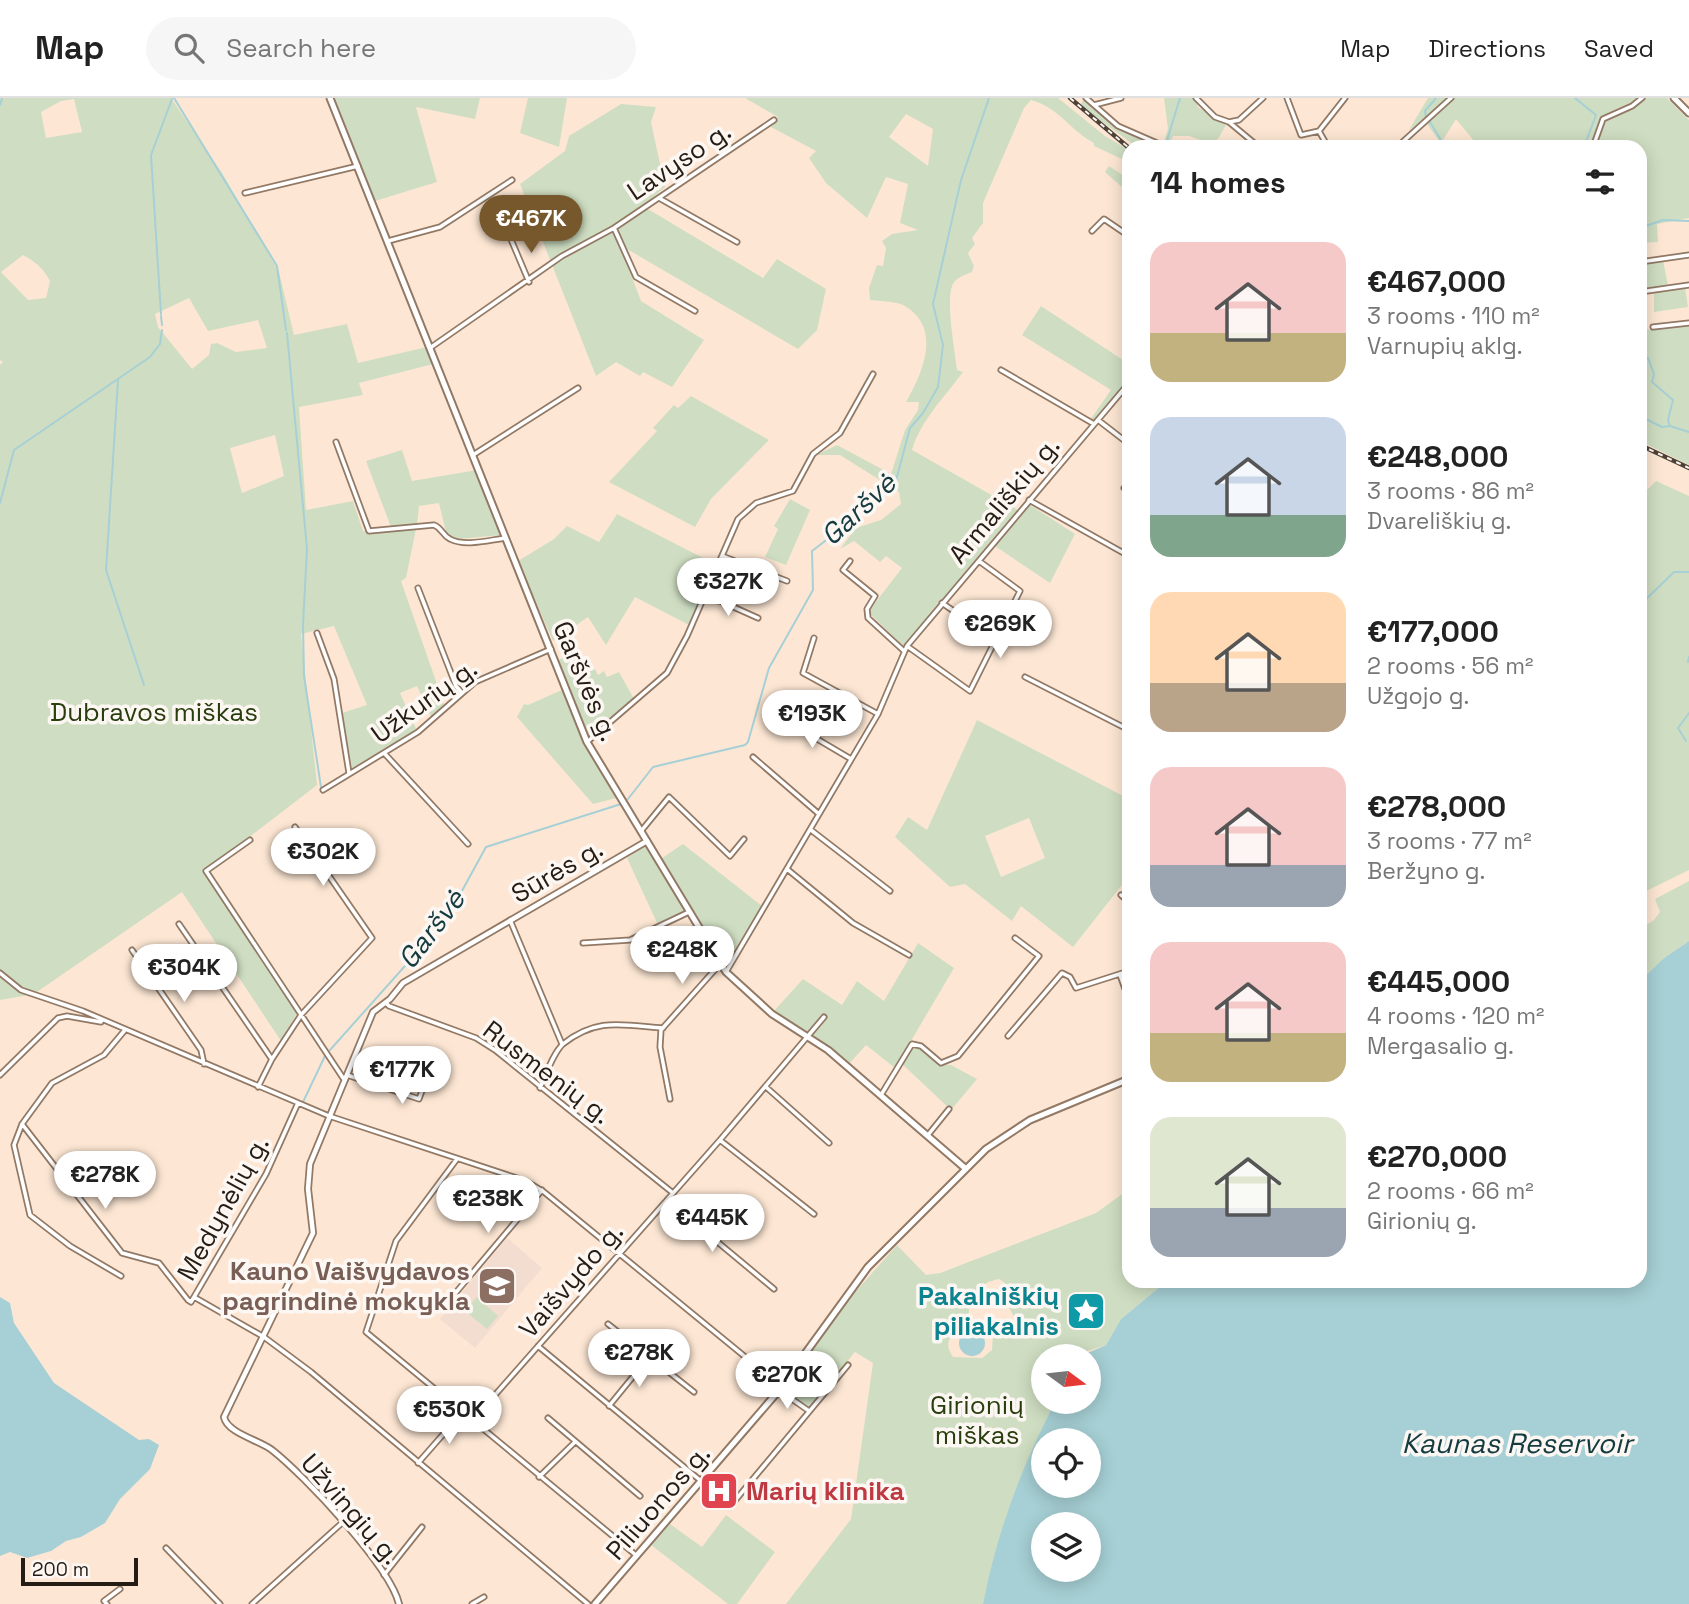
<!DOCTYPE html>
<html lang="en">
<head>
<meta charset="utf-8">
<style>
  body { margin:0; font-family:"Space Grotesk",sans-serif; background:#f6f6f6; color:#222; height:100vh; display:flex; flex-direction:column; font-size:26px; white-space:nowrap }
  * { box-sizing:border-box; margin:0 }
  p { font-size:23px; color:#767676 }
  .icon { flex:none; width:38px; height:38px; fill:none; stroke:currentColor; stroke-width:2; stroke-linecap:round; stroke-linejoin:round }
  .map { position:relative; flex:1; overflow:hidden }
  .panel { position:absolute; left:1122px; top:42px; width:525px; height:1148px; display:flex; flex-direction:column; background:#fff; border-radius:21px; box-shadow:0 4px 18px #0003 }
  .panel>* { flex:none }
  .needle { width:46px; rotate:105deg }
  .fabs { position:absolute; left:1031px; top:1246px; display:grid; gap:14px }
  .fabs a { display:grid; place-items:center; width:70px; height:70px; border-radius:50%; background:#fff; box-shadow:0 4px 18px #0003; font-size:35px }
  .scale { position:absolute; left:21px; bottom:18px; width:117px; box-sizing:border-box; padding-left:7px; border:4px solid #251c13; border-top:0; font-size:19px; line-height:24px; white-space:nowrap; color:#251c13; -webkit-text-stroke:5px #fdf7f3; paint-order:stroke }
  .price { position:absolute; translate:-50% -60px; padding:0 16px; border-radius:24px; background:#fff; color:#222; font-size:23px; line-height:46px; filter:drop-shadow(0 2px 4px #0008) }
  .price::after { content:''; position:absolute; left:50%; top:42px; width:21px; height:16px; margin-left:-10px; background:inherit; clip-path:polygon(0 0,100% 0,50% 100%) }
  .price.selected { background:#77582d; color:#fff }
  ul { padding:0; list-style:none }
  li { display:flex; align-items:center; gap:21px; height:175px; padding:0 28px }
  li span { display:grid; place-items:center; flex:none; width:196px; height:140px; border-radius:21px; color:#555 }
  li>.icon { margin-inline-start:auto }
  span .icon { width:84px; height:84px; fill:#fffc; stroke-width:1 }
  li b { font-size:30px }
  h2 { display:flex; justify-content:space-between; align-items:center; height:84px; padding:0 28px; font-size:30px }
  header { display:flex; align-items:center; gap:42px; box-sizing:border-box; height:98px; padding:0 35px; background:#fff; border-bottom:2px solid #e0e0e0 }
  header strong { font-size:33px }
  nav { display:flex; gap:38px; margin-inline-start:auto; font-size:24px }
  .search { width:490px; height:63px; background:#f6f6f6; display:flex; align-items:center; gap:18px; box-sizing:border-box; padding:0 24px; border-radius:38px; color:#767676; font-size:26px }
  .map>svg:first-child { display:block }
</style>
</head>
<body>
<header>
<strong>Map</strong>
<div class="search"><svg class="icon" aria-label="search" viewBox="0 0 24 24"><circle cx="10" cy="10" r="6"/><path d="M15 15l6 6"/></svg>Search here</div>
<nav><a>Map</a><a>Directions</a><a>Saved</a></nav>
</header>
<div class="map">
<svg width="1689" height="1506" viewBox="0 0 1689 1506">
  <rect width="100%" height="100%" fill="#fde7d4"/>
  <path fill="#f3dcd0" d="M507 1140 542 1170 475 1250 440 1221Z"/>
  <path fill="#cfdec2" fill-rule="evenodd" d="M0 0H171L222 75 279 174 294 237 347 226 358 265 427 249 433 266 359 285 363 297 299 309 306 412 353 403 363 433 416 431 406 480 401 483 445 609 432 621 417 588 400 595 417 633 352 670 342 615 367 607 334 528 301 536 317 687 205 773 297 915 281 943 182 794 34 896 0 902V267L3 264 0 262ZM74 1 82 34 46 40 41 14 61 3ZM23 157C36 164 43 170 50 183L46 200 28 202 1 174ZM189 200 208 233 258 222 267 250 236 254 217 245 211 246 209 257 192 271 158 229 155 216ZM275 337 284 378 242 395 230 350Z
    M335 0H480L475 21 416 9 437 84 375 103Z
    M528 0H567L559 49 520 35Z
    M745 0H1058L1105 38 1129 52V89L1123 90 1105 74 1109 68 1124 78 1126 63 1094 48V45C1068 31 1060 10 1031 2L1024 10 983 105V125L972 140 975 146 968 155 974 168 972 174C965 177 957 179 953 186 945 200 955 254 957 272L963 274C944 300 921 322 912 352L1018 412 903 548 868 514 902 470 886 458 880 464 854 443 840 451 856 430 881 422 901 406 899 394 840 357H816L837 347 891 376 905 332 918 312 919 304H906C923 274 943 229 903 207 894 203 879 203 870 202L869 190 877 167 883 168 886 150 882 143 892 136 918 132 900 125 908 86 886 79 867 120 826 85 809 60 816 53 771 29 778 19ZM906 16 933 31 928 68 889 39Z
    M1084 0 1118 29 1156 47 1164 44 1168 31 1164 0H1195L1198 9 1226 27 1218 41 1209 45 1189 38H1173L1168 49H1137L1080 8Z
    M1428 0H1640L1602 18 1591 49H1479L1456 21 1441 45 1424 22 1409 32Z
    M1646 0H1667L1689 22V120L1657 126 1658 144 1640 145V49H1595L1606 21 1628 12Z
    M621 6 656 9 651 24 665 89 643 108 763 180 777 161 826 191 817 232 798 251 627 151 622 153 641 203 704 242 672 289 643 274 640 278 616 264 596 278 520 86 565 53 569 38Z
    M1663 162 1668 187 1640 191V165Z
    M1685 189 1688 209 1654 214V192Z
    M1041 208 1129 266V281L1093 325 1090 322 1111 292 1022 237Z
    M1640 227 1650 232 1689 227V367L1640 343Z
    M691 298 769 342 711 401 695 429 609 384 657 333 653 330 674 307 678 310Z
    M402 352 412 383 477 372 502 437 458 441 447 438 439 405 419 408 417 427 391 429 366 363Z
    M1656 383 1689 398V772L1640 796V399Z
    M790 401 810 412 786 467 765 459 778 431 774 428Z
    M1030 407 1075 436 1050 485 995 448Z
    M617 416 715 466 689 527 635 499 606 547 588 519 553 543 518 463 554 441 567 428 599 444Z
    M573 554 583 575 595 571 598 577 604 573 607 579 619 574 634 601 588 638 559 562Z
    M564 591 580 636 620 699 593 706 517 619 524 606 528 607Z
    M977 622 1129 701V778L1073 849 1021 808 1012 823 965 786 950 789 895 739 908 719 927 732ZM1029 720 1045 760 1001 779 985 738Z
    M683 746 762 808 727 868 662 760Z
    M645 748 686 813 658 827 627 760Z
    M1689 783V843L1664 860 1640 883V831L1654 822 1660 814 1655 801Z
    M918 845 954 870 895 970 866 947 849 966 815 938 774 913 803 881 842 907 857 883 884 903Z
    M916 948 938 966 951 967 977 981 951 1012 901 965 910 949Z
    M1129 1091V1183H1167L1121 1221 1106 1247 1087 1253 1082 1258H1043V1304H1055C1023 1368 997 1436 983 1506H786L851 1421 873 1265 855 1254 809 1310 783 1293 849 1201 897 1147 926 1177 940 1175 1096 1115ZM999 1181C1011 1187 1008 1196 1009 1208 1010 1214 1015 1217 1015 1224L1012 1229 993 1237 992 1252 982 1260 953 1259C940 1240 956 1236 968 1226L970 1198 988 1184Z
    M477 1199 498 1218 487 1231 465 1213Z
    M726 1417 775 1454 737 1506H728L651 1447 670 1426 702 1449Z"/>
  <path fill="#a6d0d5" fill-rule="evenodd" d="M1689 843V1506H983C997 1434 1021 1370 1055 1304H1088V1258L1083 1257 1106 1247 1121 1221 1167 1183H1640V883L1664 860ZM1043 1342H1088V1388H1043ZM1043 1426H1088V1472H1043Z
    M0 1199 10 1205 14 1225 54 1285 139 1342 149 1341 159 1347 150 1371 120 1401 105 1425 81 1439 66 1443 51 1453 27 1460 10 1454 0 1458Z
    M959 1245a13 13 0 1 1 26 0a13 13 0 1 1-26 0Z"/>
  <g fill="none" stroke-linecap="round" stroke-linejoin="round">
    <path stroke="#a6d0d5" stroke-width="2" d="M174 0 277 168 286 232
      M1575 0 1596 17 1584 49
      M0 7 2 0
      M1426 19 1425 13 1436 0
      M1430 24 1445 49
      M1165 49 1180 0
      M1124 124 1129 117
      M1640 130 1663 122 1689 123
      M161 216 151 57 172 1
      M161 218 162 227
      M287 235 307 451 303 527 304 578 321 689
      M1640 250V253
      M1640 262 1648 260 1654 276 1652 284 1673 302 1668 322 1670 328 1689 334
      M118 282 106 472 144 587
      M1640 318 1662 329 1670 328
      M0 405 14 352 150 259 160 246 162 232
      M1640 507 1674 474H1689
      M1688 564 1689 559
      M1686 643 1678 630 1689 615
      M628 701 653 669 745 647 748 644 769 570 813 492 812 453 894 390 910 330 923 315 938 289 943 247 933 206 961 82 989 0
      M330 952 446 822 486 749 621 706
      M303 1004 325 958"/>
    <g stroke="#927965" stroke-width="7">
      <path id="minor" d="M1086 0 1118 28 1157 45
        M1196 0 1215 19 1229 24 1259 49
        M1287 0 1301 37 1319 33 1328 49
        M1094 7 1121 0
        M1229 24 1239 22 1263 0
        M1319 33 1345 0
        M1397 49 1451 0
        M1593 49 1603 21 1632 8 1642 0
        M245 95 358 68
        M659 100 737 144
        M614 130 636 179 695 213
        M1092 133 1104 121 1129 138
        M510 139 529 184
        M388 143 440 129 512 82
        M1640 164 1689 157
        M1640 194 1689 187
        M1653 229 1689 225
        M430 250 562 158 614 130 774 22
        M1001 272 1094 326
        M1098 322 1129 346
        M336 344 369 433 434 427C442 430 442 437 450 441 465 449 489 442 506 440
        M473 357 578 290
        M1124 390 1129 394
        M1029 402 1129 458
        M722 458 787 483
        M850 463 843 472 875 498 867 511 868 520 904 553
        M418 490 456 588 462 595
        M703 501 720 503 758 520
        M942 505 996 542
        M317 535 334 581 349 675
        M814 540 803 575 878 616
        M907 548 970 593 1020 493 979 463
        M1025 579 1129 632
        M785 622 851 661
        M587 644 667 575 687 538 738 421 756 405 793 393 813 356 840 335 873 276
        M385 656 468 746
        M753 659 819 716
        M323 692 418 634 475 584 551 551
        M642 732 669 699 730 758 744 741
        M811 732 890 793
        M250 742 206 773 343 980
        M787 771 853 825 909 857
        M1121 797 1129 804
        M510 822 562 946
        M179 826 271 960
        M583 845 630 842 689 814
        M132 852 201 952 204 966
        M726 874 878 616 907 548 1129 285
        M0 875 21 892 83 913 329 1018 526 1083 544 1094 782 1289
        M1120 877 1129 902
        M386 905 389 908 476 940 495 952 673 1095
        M1008 938 1062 875 1070 879 1076 890 1129 873
        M0 977 58 920 67 918 101 924
        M347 977 419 1001 430 971
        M258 989 272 961 301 917 372 840 295 729
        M766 989 829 1045
        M540 990C546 977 553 955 563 946 597 919 622 927 663 930
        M881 997 912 946 921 948 941 965 958 958 1039 858 1015 840
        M670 1001 660 949 661 932 720 866
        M298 1005 266 1076 194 1199 264 1239 311 1274 588 1506
        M22 1026 122 1155 159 1165 188 1202 191 1204 194 1199
        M928 1037 949 1011
        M720 1042 814 1116
        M457 1061 396 1143 366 1234 637 1458
        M667 1102 774 1191
        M121 1178 70 1148 30 1117 14 1047 22 1026 52 985 104 957 125 932
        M453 1198 542 1092
        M608 1226 694 1294
        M538 1248 701 1383
        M779 1292 809 1313
        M609 1308 649 1259
        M548 1320 640 1398
        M472 1323 720 1042 824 919
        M418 1365 461 1316
        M539 1379 575 1344
        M733 1405 848 1267
        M166 1450 220 1506
        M384 1477 422 1429
        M107 1506 104 1503 120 1491
        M252 1506 343 1424
        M472 1506 484 1499"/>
    </g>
    <g stroke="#927965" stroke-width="8">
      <path id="tertiary" d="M399 1506C390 1468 304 1377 272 1352 259 1342 227 1335 224 1319L313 1135 308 1091 310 1066 373 914 390 901 403 885 647 743"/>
    </g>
    <g stroke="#927965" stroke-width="9">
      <path id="secondary" d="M330 0 587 644 726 874 772 916 828 952 966 1071
        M595 1506 775 1297 868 1169 986 1051 1030 1022 1129 981"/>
    </g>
    <g stroke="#927965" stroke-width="9">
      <path id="primary" d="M1674 0 1689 15"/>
    </g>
    <use href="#minor" stroke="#fff" stroke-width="3.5"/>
    <use href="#tertiary" stroke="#fff" stroke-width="4.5"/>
    <use href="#secondary" stroke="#fff" stroke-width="5"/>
    <use href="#primary" stroke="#fff" stroke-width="5"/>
    <g stroke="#4e4237" stroke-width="4.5">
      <path id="rail" d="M1070 0 1129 50
        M1640 347 1689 370"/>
    </g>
    <use href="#rail" stroke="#fdf7f3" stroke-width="2" stroke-dasharray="5" stroke-linecap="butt"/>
  </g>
  <defs>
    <g id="school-square" transform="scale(2.0125)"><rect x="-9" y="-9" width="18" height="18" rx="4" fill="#8d6e63" stroke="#fdf7f3"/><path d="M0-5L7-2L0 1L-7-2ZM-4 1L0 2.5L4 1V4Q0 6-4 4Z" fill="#fff"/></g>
    <g id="sight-square" transform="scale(2.0125)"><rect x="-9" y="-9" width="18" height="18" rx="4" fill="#0f9aa8" stroke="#fdf7f3"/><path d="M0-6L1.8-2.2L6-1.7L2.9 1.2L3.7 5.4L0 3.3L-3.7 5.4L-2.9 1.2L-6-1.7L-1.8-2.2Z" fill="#fff"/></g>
    <g id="hospital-square" transform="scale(2.0125)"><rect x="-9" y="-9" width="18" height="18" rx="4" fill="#e0444e" stroke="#fdf7f3"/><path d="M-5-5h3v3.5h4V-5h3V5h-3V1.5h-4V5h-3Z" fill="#fff"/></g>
  </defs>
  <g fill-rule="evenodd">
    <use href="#school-square" x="497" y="1188"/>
    <use href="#sight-square" x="1086" y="1213"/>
    <use href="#hospital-square" x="719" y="1393"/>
  </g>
  <g text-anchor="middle" stroke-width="7" stroke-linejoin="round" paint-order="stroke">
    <g font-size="26" fill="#251c13" stroke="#fdf7f3">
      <text transform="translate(679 63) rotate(-34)" y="9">Lavyso g.</text>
      <text transform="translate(1004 402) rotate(-50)" y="9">Armališkių g.</text>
      <text transform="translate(586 583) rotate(67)" y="9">Garšvės g.</text>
      <text transform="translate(424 603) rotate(-36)" y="9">Užkurių g.</text>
      <text transform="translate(557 773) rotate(-30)" y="9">Sūrės g.</text>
      <text transform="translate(547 974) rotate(37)" y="9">Rusmenių g.</text>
      <text transform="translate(223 1110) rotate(-61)" y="9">Medynėlių g.</text>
      <text transform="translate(571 1182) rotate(-49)" y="9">Vaišvydo g.</text>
      <text transform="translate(658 1404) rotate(-49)" y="9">Piliuonos g.</text>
      <text transform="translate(351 1411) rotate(49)" y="9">Užvingių g.</text>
    </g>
    <g font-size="26" fill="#293e0f" stroke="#fdf7f3">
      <text x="154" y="623">Dubravos miškas</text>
      <text x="977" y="1316">Girionių<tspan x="977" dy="30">miškas</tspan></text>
    </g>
    <g font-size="26" font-weight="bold" fill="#785e54" stroke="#fdf7f3" text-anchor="end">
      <text x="470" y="1182">Kauno Vaišvydavos<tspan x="470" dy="30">pagrindinė mokykla</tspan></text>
    </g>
    <g font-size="26" font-weight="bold" fill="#0d838f" stroke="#fdf7f3" text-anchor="end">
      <text x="1059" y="1207">Pakalniškių<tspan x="1059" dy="30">piliakalnis</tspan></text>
    </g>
    <g font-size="26" font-weight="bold" fill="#be3a42" stroke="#fdf7f3" text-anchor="start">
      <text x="746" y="1402">Marių klinika</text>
    </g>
    <g font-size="28" font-style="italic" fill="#133b40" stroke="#fdf7f3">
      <text transform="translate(858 411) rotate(-43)" y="10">Garšvė</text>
      <text transform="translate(431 831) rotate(-53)" y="10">Garšvė</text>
      <text x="1517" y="1355">Kaunas Reservoir</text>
    </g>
  </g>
</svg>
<div class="fabs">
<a><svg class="needle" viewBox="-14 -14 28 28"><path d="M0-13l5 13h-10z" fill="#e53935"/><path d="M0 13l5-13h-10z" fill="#767676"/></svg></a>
<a><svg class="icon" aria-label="locate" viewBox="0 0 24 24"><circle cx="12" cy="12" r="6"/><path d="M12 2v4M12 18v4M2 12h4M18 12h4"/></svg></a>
<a><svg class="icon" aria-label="layers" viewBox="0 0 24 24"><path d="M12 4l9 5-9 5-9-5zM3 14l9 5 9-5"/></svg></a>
</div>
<div class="scale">200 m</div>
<b class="price selected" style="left:531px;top:157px">€467K</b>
<b class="price" style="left:728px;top:520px">€327K</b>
<b class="price" style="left:1000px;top:562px">€269K</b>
<b class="price" style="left:812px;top:652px">€193K</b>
<b class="price" style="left:323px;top:790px">€302K</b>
<b class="price" style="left:682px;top:888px">€248K</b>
<b class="price" style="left:184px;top:906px">€304K</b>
<b class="price" style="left:402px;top:1008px">€177K</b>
<b class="price" style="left:105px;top:1113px">€278K</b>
<b class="price" style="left:488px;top:1137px">€238K</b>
<b class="price" style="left:712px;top:1156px">€445K</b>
<b class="price" style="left:639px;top:1291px">€278K</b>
<b class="price" style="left:787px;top:1313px">€270K</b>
<b class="price" style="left:449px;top:1348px">€530K</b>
<section class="panel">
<h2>14 homes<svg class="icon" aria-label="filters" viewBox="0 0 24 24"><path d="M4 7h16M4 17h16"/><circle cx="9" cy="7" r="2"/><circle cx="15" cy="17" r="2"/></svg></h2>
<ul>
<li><span style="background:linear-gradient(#f6c9c9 65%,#c2b280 0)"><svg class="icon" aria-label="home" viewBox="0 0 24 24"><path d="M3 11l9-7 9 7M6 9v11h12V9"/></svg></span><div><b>€467,000</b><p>3 rooms · 110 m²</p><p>Varnupių aklg.</p></div></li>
<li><span style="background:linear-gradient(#c9d6e8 70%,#7fa58c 0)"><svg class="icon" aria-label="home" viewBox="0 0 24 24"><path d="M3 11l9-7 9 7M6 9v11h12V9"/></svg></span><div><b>€248,000</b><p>3 rooms · 86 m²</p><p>Dvareliškių g.</p></div></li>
<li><span style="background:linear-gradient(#ffd9b3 65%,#b9a48a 0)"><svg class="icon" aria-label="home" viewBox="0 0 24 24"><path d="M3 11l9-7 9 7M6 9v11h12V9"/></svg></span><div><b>€177,000</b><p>2 rooms · 56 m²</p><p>Užgojo g.</p></div></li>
<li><span style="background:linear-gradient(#f6c9c9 70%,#9aa5b1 0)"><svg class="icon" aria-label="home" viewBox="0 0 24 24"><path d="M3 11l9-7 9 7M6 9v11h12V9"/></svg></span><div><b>€278,000</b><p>3 rooms · 77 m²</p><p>Beržyno g.</p></div></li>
<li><span style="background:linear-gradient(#f6c9c9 65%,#c2b280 0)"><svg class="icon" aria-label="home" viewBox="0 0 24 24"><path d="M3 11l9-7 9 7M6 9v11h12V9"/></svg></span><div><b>€445,000</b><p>4 rooms · 120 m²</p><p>Mergasalio g.</p></div></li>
<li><span style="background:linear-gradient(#dfe7d0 65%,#9aa5b1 0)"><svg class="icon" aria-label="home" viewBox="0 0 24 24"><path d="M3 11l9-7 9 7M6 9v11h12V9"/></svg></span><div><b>€270,000</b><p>2 rooms · 66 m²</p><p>Girionių g.</p></div></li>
</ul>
</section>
</div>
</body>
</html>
